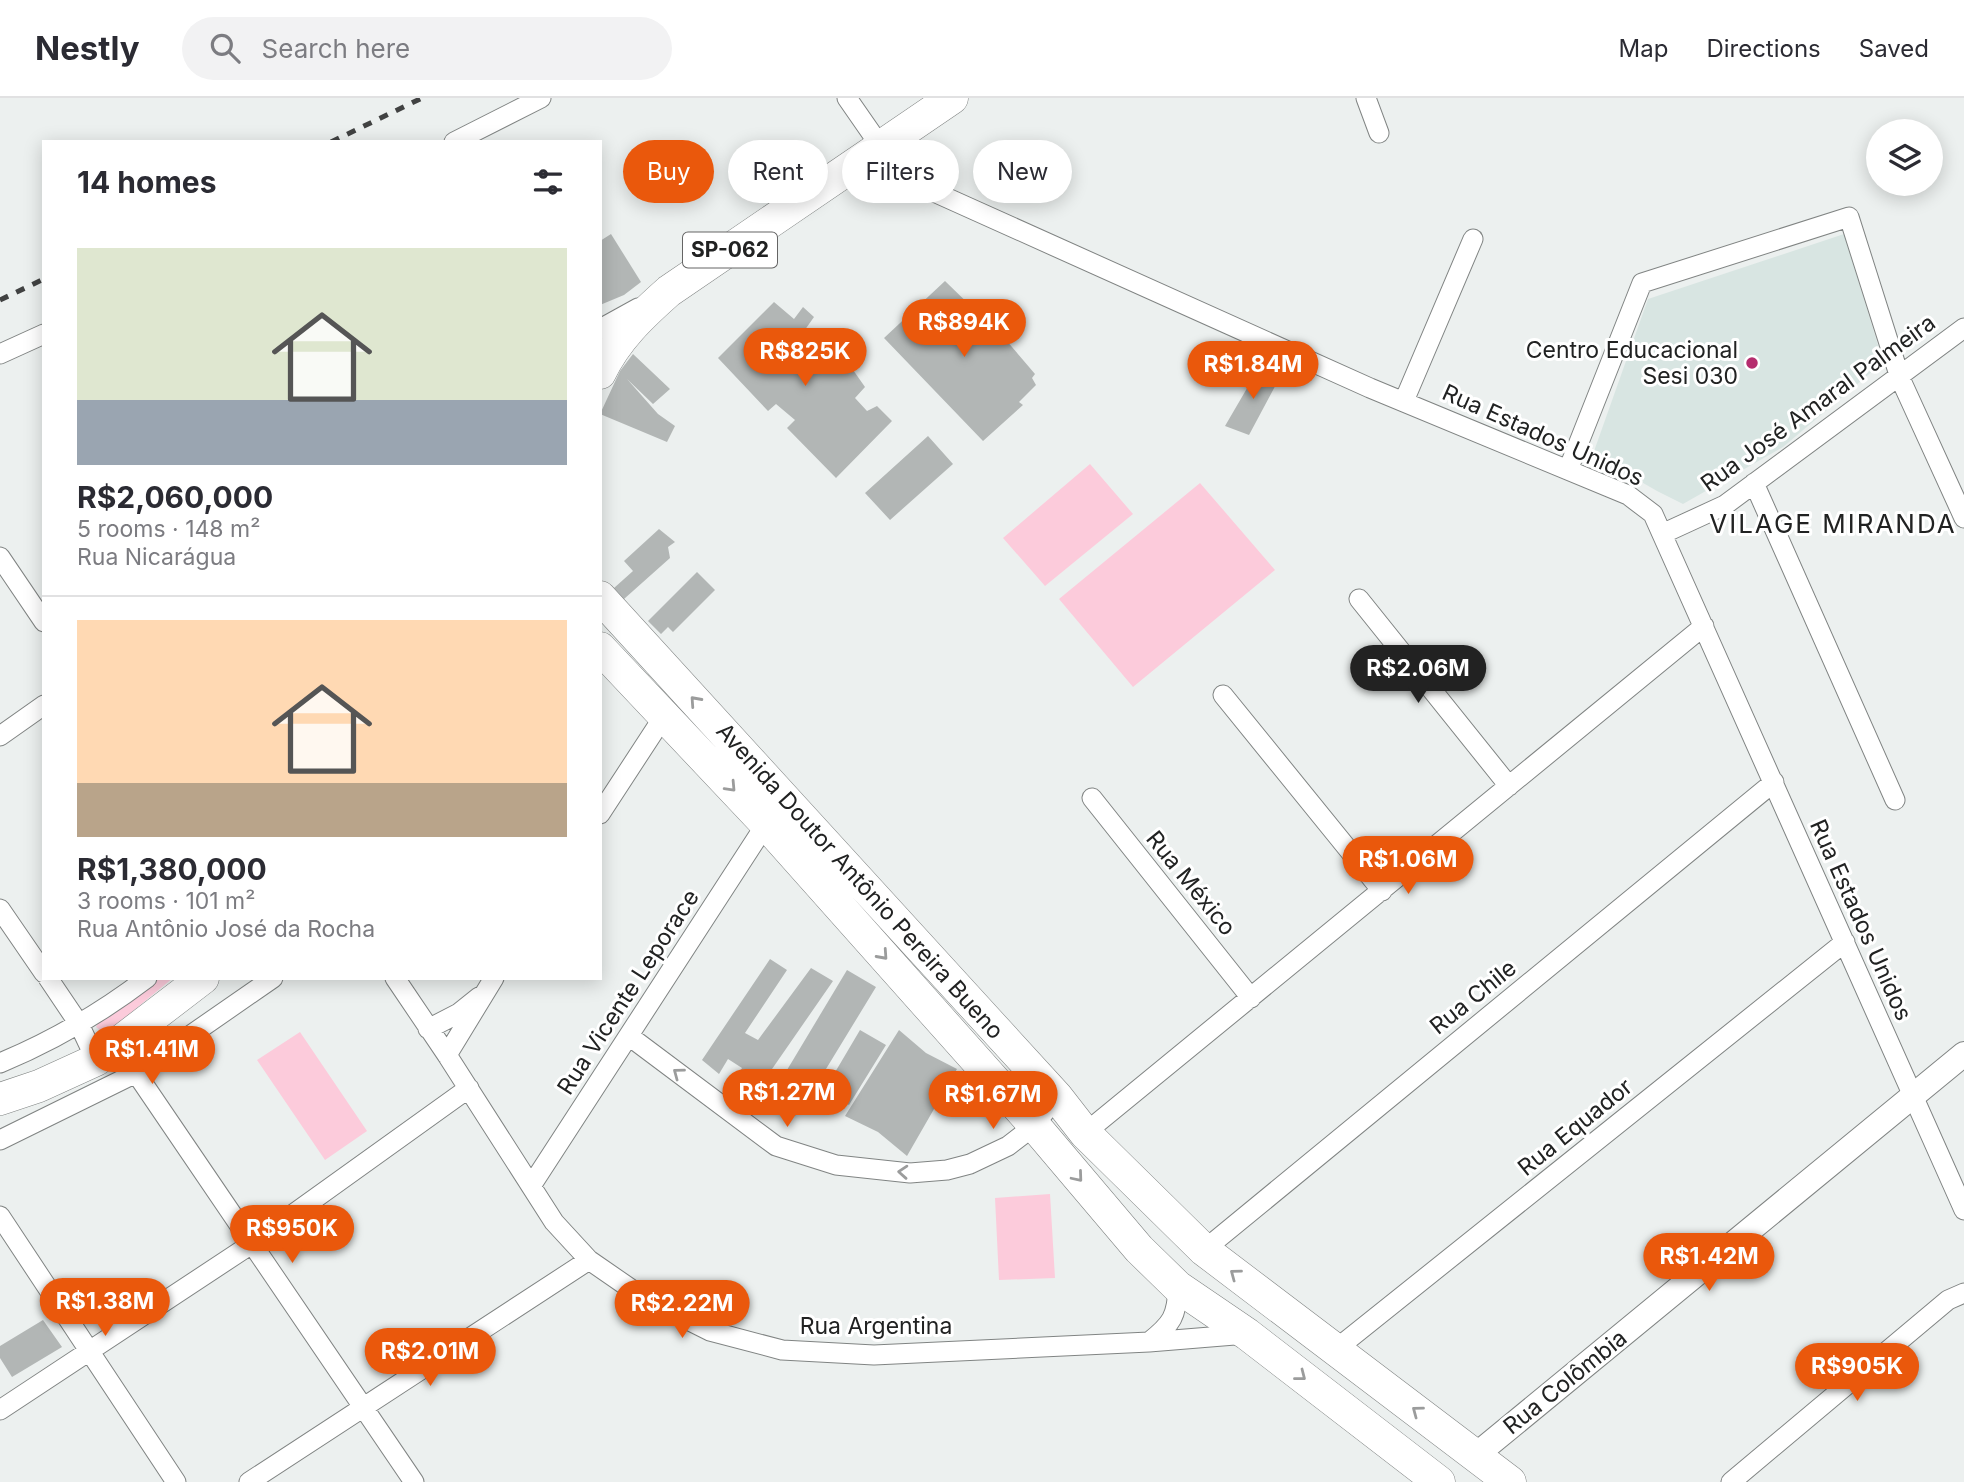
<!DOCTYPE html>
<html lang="en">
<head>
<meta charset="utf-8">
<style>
  body { margin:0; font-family:Inter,sans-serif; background:#f2f2f3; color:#2b2b33; height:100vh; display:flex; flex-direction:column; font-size:26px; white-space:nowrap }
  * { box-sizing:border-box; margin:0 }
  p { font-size:23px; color:#7c7c81 }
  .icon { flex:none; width:38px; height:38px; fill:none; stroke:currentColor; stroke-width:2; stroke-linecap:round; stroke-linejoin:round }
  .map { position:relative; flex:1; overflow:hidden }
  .side { position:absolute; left:42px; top:42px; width:560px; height:840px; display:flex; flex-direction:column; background:#fff; border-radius:0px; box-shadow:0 4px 18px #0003 }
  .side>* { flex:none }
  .hud { position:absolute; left:623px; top:42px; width:665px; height:63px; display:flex; gap:14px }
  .tools { position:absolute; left:1866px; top:21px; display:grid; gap:14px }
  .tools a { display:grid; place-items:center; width:77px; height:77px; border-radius:50%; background:#fff; box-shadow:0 4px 18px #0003; font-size:35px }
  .price { position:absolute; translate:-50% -60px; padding:0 16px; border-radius:24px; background:#ea580c; color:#fff; font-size:23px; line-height:46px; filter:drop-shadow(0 2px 4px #0008) }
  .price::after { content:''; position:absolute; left:50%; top:42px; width:21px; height:16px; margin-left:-10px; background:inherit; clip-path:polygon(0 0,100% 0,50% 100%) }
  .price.on { background:#222; color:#fff }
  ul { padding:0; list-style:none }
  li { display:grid; align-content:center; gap:14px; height:371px; padding:0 35px }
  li+li { border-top:2px solid #e1e1e2 }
  li span { display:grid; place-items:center; height:217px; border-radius:0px; color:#555 }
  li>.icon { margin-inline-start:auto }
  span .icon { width:126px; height:126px; fill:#fffc; stroke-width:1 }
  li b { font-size:30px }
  h2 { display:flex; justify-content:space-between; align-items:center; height:84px; padding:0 35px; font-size:30px }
  .chip { padding:0 24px; border-radius:32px; background:#fff; box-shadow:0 4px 18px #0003; font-size:24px; line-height:63px }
  .chip.on { background:#ea580c; color:#fff }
  header { display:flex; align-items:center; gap:42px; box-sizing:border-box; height:98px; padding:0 35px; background:#fff; border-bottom:2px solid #e1e1e2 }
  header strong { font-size:33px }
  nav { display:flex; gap:38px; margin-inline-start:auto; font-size:24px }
  .search { width:490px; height:63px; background:#f2f2f3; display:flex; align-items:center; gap:18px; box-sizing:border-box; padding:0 24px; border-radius:38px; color:#7c7c81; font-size:26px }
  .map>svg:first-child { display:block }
</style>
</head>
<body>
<header>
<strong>Nestly</strong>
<div class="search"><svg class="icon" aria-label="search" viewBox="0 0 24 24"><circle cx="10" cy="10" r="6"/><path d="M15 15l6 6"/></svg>Search here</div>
<nav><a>Map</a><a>Directions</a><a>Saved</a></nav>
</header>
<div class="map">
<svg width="1964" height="1384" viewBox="0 0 1964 1384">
  <rect width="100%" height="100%" fill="#ecf0ef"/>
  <path fill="#d8e5e2" d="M1844 136 1882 260 1875 271 1854 289 1783 349 1683 406 1657 393 1593 356 1648 201Z"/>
  <path fill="#fccbdb" d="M1090 366 1133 416 1045 488 1003 440Z
    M1200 385 1275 472 1133 589 1059 501Z
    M158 880H173L105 936 96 929 99 923Z
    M300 934 367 1033 325 1062 257 962Z
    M1050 1096 1055 1180 999 1182 995 1100Z"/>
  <path fill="#b2b6b5" d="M611 136 641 184 624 197 600 207V143Z
    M945 183 982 219 987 212 1009 234 1006 242 1035 276 1032 280 1036 287 1019 304 1023 307 983 343 884 240Z
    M774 204 794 221 803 209 814 219 802 236 840 276 851 269 865 289 855 300 867 313 877 308 892 323 836 380 787 330 795 322 776 306 768 313 718 260Z
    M633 256 670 291 653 306 627 281 658 316 675 328 667 344 600 316 620 273Z
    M1260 268 1281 277 1249 337 1225 328Z
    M928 338 953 366 890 422 865 395Z
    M659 431 675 444 668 449 670 460 624 501 614 490 633 473 624 463Z
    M697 474 715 492 673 534 668 529 661 536 648 523Z
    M770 861 787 872 745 935 758 942 811 870 833 883 754 997 734 984 742 970 728 961 719 976 702 962Z
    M847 872 876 889 826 971 834 976 860 932 886 947 849 1007 815 986 795 1018 769 1002Z
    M899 932 926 955 957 971 907 1058 878 1034 845 1018Z
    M43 1222 62 1249 12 1279 0 1260V1248Z"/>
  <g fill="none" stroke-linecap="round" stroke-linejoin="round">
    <g stroke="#808483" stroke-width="21">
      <path id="minor" d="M847 0 881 49 914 85 1370 290 1628 397 1653 416 1964 1112
        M1366 0 1379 35
        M454 44 541 0
        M600 231 638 210
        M0 256 44 236
        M1404 303 1473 141
        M1568 372 1642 185 1849 119 1900 280 1964 420
        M1754 385 1895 702
        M1662 436 1725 407 1964 230
        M0 459 44 524
        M1359 501 1509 688
        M1223 597 1382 793
        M0 638 44 607
        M1092 700 1251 900
        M600 716 664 618
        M0 811 44 875
        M48 880 79 926 96 962
        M395 880 447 957 554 1124 589 1162 644 1200 710 1233 782 1252 874 1257 1149 1244 1247 1236
        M428 931 459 915 479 899
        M629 938 776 1048 836 1067 910 1075 947 1072 970 1066 1008 1048 1021 1038 1034 1027 1057 999
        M447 957 494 880
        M0 965C53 943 101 915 147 880
        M136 975 414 1384
        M1085 1035 1704 528
        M0 1042 136 975 273 880
        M531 1088 766 726
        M0 1118 176 1384
        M1204 1152 1774 684
        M1149 1244C1172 1226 1177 1218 1178 1189
        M1335 1252 1845 844
        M0 1312 253 1145 469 990
        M249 1384 589 1162
        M1731 1384 1948 1202 1964 1195"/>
    </g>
    <g stroke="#808483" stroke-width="26">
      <path id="tertiary" d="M1476 1357 1964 956"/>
    </g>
    <g stroke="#808483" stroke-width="33">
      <path id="primary" d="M600 275C616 241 642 217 669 193L952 0
        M600 499 1057 999 1085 1035 1204 1152 1510 1384
        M600 550 766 726 1034 1027 1139 1151 1178 1189 1247 1236 1439 1384
        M0 1001 39 988 96 962 203 880"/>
    </g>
    <use href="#minor" stroke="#fff" stroke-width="19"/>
    <use href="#tertiary" stroke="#fff" stroke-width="24"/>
    <use href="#primary" stroke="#fff" stroke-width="32"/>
    <path stroke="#414242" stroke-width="5" stroke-dasharray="9 9" stroke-linecap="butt" d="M331 44 422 0
      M0 202 44 181"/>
  </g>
  <defs><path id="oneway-chevron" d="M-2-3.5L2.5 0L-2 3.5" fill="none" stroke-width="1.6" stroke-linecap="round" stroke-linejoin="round" transform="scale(1.75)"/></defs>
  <g stroke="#9b9c9c">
    <use href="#oneway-chevron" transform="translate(695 603) rotate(-132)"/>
    <use href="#oneway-chevron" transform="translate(731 689) rotate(47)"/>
    <use href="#oneway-chevron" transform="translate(883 857) rotate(48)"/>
    <use href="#oneway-chevron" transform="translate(678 975) rotate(-143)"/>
    <use href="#oneway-chevron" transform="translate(903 1074) rotate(-176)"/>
    <use href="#oneway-chevron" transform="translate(1078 1079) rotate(50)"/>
    <use href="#oneway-chevron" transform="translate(1235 1176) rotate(-143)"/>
    <use href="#oneway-chevron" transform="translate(1301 1278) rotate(38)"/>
    <use href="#oneway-chevron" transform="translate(1417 1313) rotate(-143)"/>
  </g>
  <circle fill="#b52d6e" stroke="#fff" stroke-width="2.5" cx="1752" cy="265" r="7"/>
  <g text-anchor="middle" stroke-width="6" stroke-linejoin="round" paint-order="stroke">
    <rect fill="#fff" stroke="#646464" stroke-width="2" x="683" y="134.5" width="94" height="35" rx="5"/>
    <g font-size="21" font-weight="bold" fill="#212222">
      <text x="730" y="159">SP-062</text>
    </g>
    <g font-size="23" fill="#212222" stroke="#fff" text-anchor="end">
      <text x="1738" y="260">Centro Educacional<tspan x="1738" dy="26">Sesi 030</tspan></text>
    </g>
    <g font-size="23" fill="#212222" stroke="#fff">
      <text transform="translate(1818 305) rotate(-36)" y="8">Rua José Amaral Palmeira</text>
      <text transform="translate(1543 337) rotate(24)" y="8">Rua Estados Unidos</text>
      <text transform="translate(860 783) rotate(48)" y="8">Avenida Doutor Antônio Pereira Bueno</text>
      <text transform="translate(1191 785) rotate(51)" y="8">Rua México</text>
      <text transform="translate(1861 822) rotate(66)" y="8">Rua Estados Unidos</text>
      <text transform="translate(628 894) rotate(-57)" y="8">Rua Vicente Leporace</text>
      <text transform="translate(1473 899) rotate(-39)" y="8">Rua Chile</text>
      <text transform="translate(1575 1029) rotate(-39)" y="8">Rua Equador</text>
      <text x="876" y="1236">Rua Argentina</text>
      <text transform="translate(1565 1284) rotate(-39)" y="8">Rua Colômbia</text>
    </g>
    <g font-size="26" letter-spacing="2" fill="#212222" stroke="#fff">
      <text x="1833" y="435">VILAGE MIRANDA</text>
    </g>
  </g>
</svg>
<div class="tools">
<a><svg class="icon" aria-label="layers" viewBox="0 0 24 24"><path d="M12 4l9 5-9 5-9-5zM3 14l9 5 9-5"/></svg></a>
</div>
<b class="price" style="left:964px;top:261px">R$894K</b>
<b class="price" style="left:805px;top:290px">R$825K</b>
<b class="price" style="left:1253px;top:303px">R$1.84M</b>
<b class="price on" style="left:1418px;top:607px">R$2.06M</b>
<b class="price" style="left:1408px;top:798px">R$1.06M</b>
<b class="price" style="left:152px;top:988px">R$1.41M</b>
<b class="price" style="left:787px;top:1031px">R$1.27M</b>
<b class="price" style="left:993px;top:1033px">R$1.67M</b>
<b class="price" style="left:292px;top:1167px">R$950K</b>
<b class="price" style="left:1709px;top:1195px">R$1.42M</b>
<b class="price" style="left:105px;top:1240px">R$1.38M</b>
<b class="price" style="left:682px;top:1242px">R$2.22M</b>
<b class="price" style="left:430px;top:1290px">R$2.01M</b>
<b class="price" style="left:1857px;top:1305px">R$905K</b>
<div class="hud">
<a class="chip on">Buy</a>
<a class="chip">Rent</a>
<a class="chip">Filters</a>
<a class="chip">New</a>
</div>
<section class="side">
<h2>14 homes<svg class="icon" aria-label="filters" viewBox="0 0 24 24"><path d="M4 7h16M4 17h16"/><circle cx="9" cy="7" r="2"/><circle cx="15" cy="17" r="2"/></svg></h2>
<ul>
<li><span style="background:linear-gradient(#dfe7d0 70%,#9aa5b1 0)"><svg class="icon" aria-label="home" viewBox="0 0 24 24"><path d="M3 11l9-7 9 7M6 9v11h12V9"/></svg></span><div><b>R$2,060,000</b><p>5 rooms · 148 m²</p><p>Rua Nicarágua</p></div></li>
<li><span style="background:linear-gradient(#ffd9b3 75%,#b9a48a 0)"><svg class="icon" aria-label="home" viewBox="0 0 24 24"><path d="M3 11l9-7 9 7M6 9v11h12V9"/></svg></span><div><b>R$1,380,000</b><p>3 rooms · 101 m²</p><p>Rua Antônio José da Rocha</p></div></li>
</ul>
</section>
</div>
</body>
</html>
